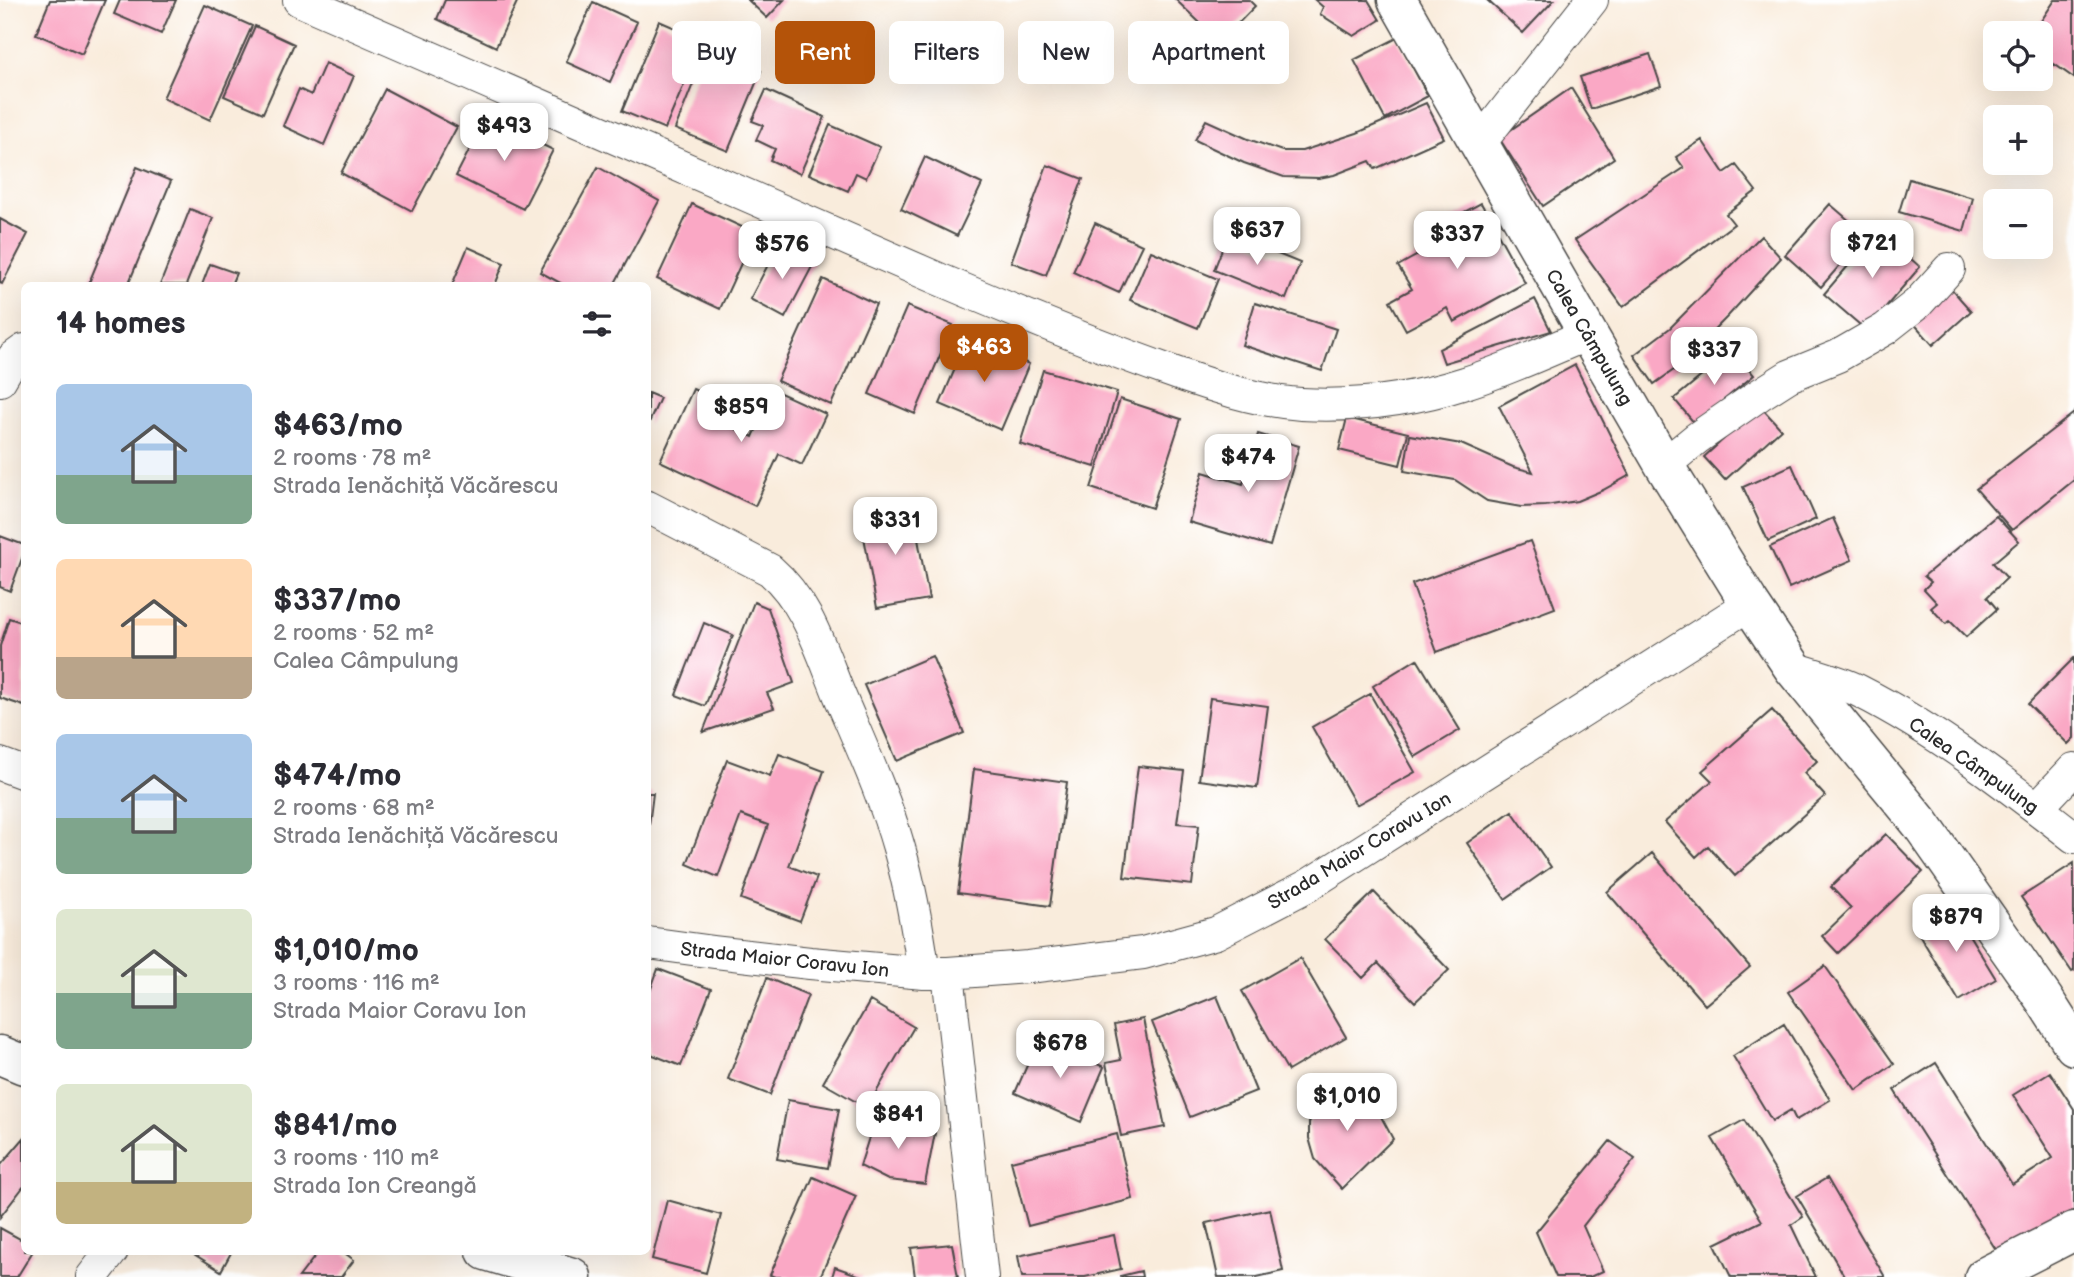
<!DOCTYPE html>
<html lang="en">
<head>
<meta charset="utf-8">
<style>
  body { margin:0; font-family:"Balsamiq Sans",sans-serif; background:#f7f7f7; color:#2b2b33; height:100vh; display:flex; flex-direction:column; font-size:26px; white-space:nowrap }
  * { box-sizing:border-box; margin:0 }
  p { font-size:23px; color:#7c7c81 }
  .icon { flex:none; width:38px; height:38px; fill:none; stroke:currentColor; stroke-width:2; stroke-linecap:round; stroke-linejoin:round }
  .map { position:relative; flex:1; overflow:hidden }
  .sheet { position:absolute; left:21px; top:282px; width:630px; height:973px; display:flex; flex-direction:column; background:#fff; border-radius:10px; box-shadow:0 7px 28px #0002 }
  .sheet>* { flex:none }
  .top-card { position:absolute; left:672px; top:21px; width:665px; height:63px; display:flex; gap:14px }
  .buttons { position:absolute; left:1983px; top:21px; display:grid; gap:14px }
  .buttons a { display:grid; place-items:center; width:70px; height:70px; border-radius:10px; background:#fff; box-shadow:0 7px 28px #0002; font-size:35px }
  .price { position:absolute; translate:-50% -60px; padding:0 16px; border-radius:14px; background:#fff; color:#222; font-size:23px; line-height:46px; filter:drop-shadow(0 2px 4px #0008) }
  .price::after { content:''; position:absolute; left:50%; top:42px; width:21px; height:16px; margin-left:-10px; background:inherit; clip-path:polygon(0 0,100% 0,50% 100%) }
  .price.active { background:#b45309; color:#fff }
  ul { padding:0; list-style:none }
  li { display:flex; align-items:center; gap:21px; height:175px; padding:0 35px }
  li span { display:grid; place-items:center; flex:none; width:196px; height:140px; border-radius:10px; color:#555 }
  li>.icon { margin-inline-start:auto }
  span .icon { width:84px; height:84px; fill:#fffc; stroke-width:1 }
  li b { font-size:30px }
  h2 { display:flex; justify-content:space-between; align-items:center; height:84px; padding:0 35px; font-size:30px }
  .chip { padding:0 24px; border-radius:10px; background:#fff; box-shadow:0 7px 28px #0002; font-size:24px; line-height:63px }
  .chip.active { background:#b45309; color:#fff }
  .map>svg:first-child { display:block }
</style>
</head>
<body>
<div class="map">
<svg width="2074" height="1277" viewBox="0 0 2074 1277">
  <rect width="100%" height="100%" fill="#fff"/>
  <filter id="ink" filterUnits="userSpaceOnUse"><feTurbulence type="fractalNoise" baseFrequency=".0143" numOctaves="2"/><feDisplacementMap in="SourceGraphic" scale="14" xChannelSelector="R" yChannelSelector="G"/><feConvolveMatrix kernelMatrix="1 2 1 2 8 2 1 2 1" color-interpolation-filters="sRGB"/></filter>
  <filter id="wash" filterUnits="userSpaceOnUse"><feTurbulence type="fractalNoise" baseFrequency=".00686" numOctaves="4" result="noise"/><feDisplacementMap in="SourceGraphic" scale="28" xChannelSelector="R" yChannelSelector="G"/><feGaussianBlur stdDeviation="1.57" result="paint"/><feColorMatrix in="noise" values="0 0 0 0 0 0 0 0 0 0 0 0 0 0 0 0 0 1.4 0 .05"/><feComposite in="paint" operator="in"/></filter>
  <g filter="url(#wash)">
    <rect width="100%" height="100%" fill="#f9ecdc"/>
    <g id="blocks">
      <path fill="#faa8c5" d="M50 0H105L82 54 36 34Z
        M120 0H176L161 34 114 14Z
        M445 0H518L496 47 437 19Z
        M748 0H784L767 18Z
        M1176 0H1249L1255 6 1220 42Z
        M1315 0H1368L1380 20 1354 36 1320 14 1323 7Z
        M1487 0H1554L1523 33Z
        M2055 0H2074V78L2054 64 2050 70 2040 64V33H2033Z
        M593 2 637 22 610 82 566 62Z
        M205 5 252 26 210 120 163 98Z
        M659 21 703 40 665 129 622 111Z
        M255 26 294 44 263 113 224 96Z
        M1397 38 1428 96 1385 119 1354 60Z
        M707 49 761 71 728 151 675 129Z
        M1650 54 1661 86 1591 109 1580 77Z
        M325 63 354 76 324 145 283 126 299 89 311 95Z
        M1571 88 1614 158 1543 206 1499 138Z
        M385 89 457 127 412 211 341 173Z
        M766 90 825 117 800 174 770 160 775 149 756 140 763 125 752 121Z
        M1426 103 1444 138 1375 169 1370 161 1334 175 1319 178 1284 177 1244 163 1195 140 1206 120 1248 139 1282 151H1302L1357 133Z
        M486 117 553 150 523 209 456 176Z
        M830 125 880 147 866 178 856 173 848 191 809 174Z
        M1702 140 1724 173 1736 165 1756 191 1726 214 1734 224 1623 307 1575 240 1684 168 1676 157Z
        M925 157 982 184 957 236 901 209Z
        M1047 165 1083 179 1046 275 1011 262Z
        M137 167 171 181 128 285H88Z
        M598 167 659 201 614 285H564L540 272Z
        M1909 179 1973 198 1964 231 1899 212Z
        M1481 203 1525 283 1454 322 1447 308 1406 330 1390 301 1412 289 1398 266 1434 246 1427 232Z
        M692 204 755 233 720 309 657 279Z
        M1830 204 1866 235 1821 287 1785 255Z
        M190 209 213 218 186 285H160Z
        M0 219 28 234 2 284 0 283Z
        M1095 223 1142 245 1119 293 1073 272Z
        M1879 230 1920 267 1866 330 1824 294Z
        M1228 234 1300 263 1286 299 1214 270Z
        M1761 236 1781 258 1728 316 1678 367 1654 384 1634 355 1670 328Z
        M779 244 814 263 785 318 750 299Z
        M468 247 504 263 495 285H452Z
        M1151 251 1218 279 1198 328 1130 300Z
        M210 264 236 273 231 285H202Z
        M823 279 876 304 831 405 777 381Z
        M1948 285 1971 311 1933 345 1910 319Z
        M1535 299 1551 331 1444 363 1439 349Z
        M1255 303 1336 329 1322 371 1242 345Z
        M907 306 953 325 915 414 869 394Z
        M968 338 1029 364 1001 430 940 404Z
        M1733 350 1754 375 1695 424 1674 399Z
        M1575 365 1630 475 1603 490 1577 501 1545 506 1521 507 1487 501 1455 480 1404 471 1410 435 1461 444 1513 467 1533 472 1499 406Z
        M1043 370 1117 392 1095 467 1020 444Z
        M693 389 716 400 708 416 753 437 774 390 826 414 802 465 779 454 755 506 660 461Z
        M648 393 660 398 648 425Z
        M1120 399 1181 419 1152 508 1091 488Z
        M1760 406 1781 429 1725 480 1704 457Z
        M2074 413V480L2012 530 1976 489Z
        M1347 418 1408 433 1400 465 1339 450Z
        M1258 434 1299 446 1270 546 1189 522 1203 472 1243 484Z
        M1792 465 1816 519 1768 541 1743 487Z
        M912 506 929 599 877 608 860 515Z
        M1996 516 2019 541 1993 563 2007 578 1987 597 1997 609 1966 637 1950 621 1946 624 1931 608 1937 603 1924 589 1931 582 1924 576Z
        M1833 518 1852 560 1789 588 1770 547Z
        M0 536 24 545V553L10 591 0 587Z
        M1530 541 1555 608 1437 652 1412 584Z
        M754 602 768 608 794 683 767 693 774 708 703 732Z
        M9 618 24 623V706L0 698V646Z
        M704 623 733 635 705 706 676 695Z
        M932 656 964 733 897 761 864 685Z
        M2074 658V738L2068 744 2028 704Z
        M1417 659 1460 730 1415 757 1373 686Z
        M1370 694 1415 772 1356 805 1312 727Z
        M1210 698 1268 706 1257 788 1199 780Z
        M1772 710 1817 761 1804 773 1825 796 1735 876 1708 846 1696 857 1665 822 1712 781 1702 771Z
        M779 754 824 771 789 866 817 877 800 921 741 899 768 825 741 815 718 877 687 864 727 760 770 776Z
        M1138 766 1184 771 1177 823 1199 825 1192 885 1124 877Z
        M974 769 1067 782 1050 906 958 893Z
        M648 793H653L649 825H648Z
        M1512 811 1551 867 1505 899 1467 843Z
        M1886 834 1923 872 1838 953 1822 936 1851 908 1831 887Z
        M1652 853 1750 967 1705 1005 1607 892Z
        M2074 863V971L2072 972 2021 897Z
        M1374 892 1449 970 1415 1002 1378 963 1363 978 1325 939Z
        M1952 907 1996 979 1959 1001 1916 929Z
        M1300 958 1346 1037 1288 1071 1242 991Z
        M1825 966 1894 1064 1856 1090 1788 992Z
        M658 969 711 989 681 1066 648 1053V997Z
        M767 978 808 995 770 1095 728 1079Z
        M1217 996 1256 1091 1190 1117 1152 1022Z
        M870 1001 914 1027 867 1108 823 1083Z
        M1143 1019 1165 1127 1121 1136 1106 1063 1121 1060 1114 1025Z
        M1784 1024 1830 1100 1796 1120 1791 1110 1772 1121 1733 1056Z
        M1039 1038 1104 1067 1081 1122 1015 1093Z
        M1936 1063 2012 1184 2053 1158 2013 1095 2050 1072 2074 1109V1210L2000 1256 1894 1090Z
        M1361 1079 1393 1139 1342 1189 1315 1159 1309 1138V1123L1314 1109 1326 1098Z
        M788 1100 839 1109 828 1168 777 1159Z
        M877 1112 935 1133 925 1184 888 1180 860 1166Z
        M1744 1120 1803 1217 1791 1225 1816 1277H1731L1715 1244 1762 1221 1712 1138Z
        M1117 1134 1133 1199 1028 1226 1011 1161Z
        M24 1138V1186L0 1217V1166Z
        M1610 1141 1635 1159 1583 1226 1603 1271 1590 1277H1556L1536 1232Z
        M813 1177 856 1196 820 1277H775L770 1275Z
        M1827 1178 1885 1277H1845L1797 1196Z
        M667 1200 721 1215 706 1273 652 1259Z
        M1270 1209 1283 1271 1257 1277H1218L1206 1223Z
        M0 1228 24 1241V1251H33L17 1277H0Z
        M1114 1235 1121 1269 1085 1277H1022L1018 1256Z
        M952 1244 958 1277H915L911 1248Z
        M189 1251H232L221 1271Z
        M319 1251H342L354 1260 341 1277H299Z
        M835 1267 864 1277H832Z
        M1141 1271 1142 1277H1120V1276Z"/>
    </g>
  </g>
  <g filter="url(#ink)">
    <use href="#blocks" fill-opacity="0" stroke="#4a4846" stroke-width="2"/>
    <g fill="none" stroke-linecap="round" stroke-linejoin="round">
      <g stroke="#4a4846" stroke-width="34">
        <path id="street" d="M299 0C512 95 726 188 941 280 1016 312 1090 343 1167 370 1209 385 1256 401 1301 404 1357 407 1412 400 1465 383 1507 370 1547 351 1588 334
          M1479 144 1592 0
          M0 380 13 358 24 350
          M1664 465 1697 438 1759 395 1789 376 1838 356 1885 329 1918 303 1949 269
          M648 507 770 570C807 602 821 650 839 694 860 744 884 795 899 848 911 889 918 931 924 973
          M1793 668C1815 675 1839 681 1859 691 1936 730 2006 784 2074 837
          M0 764 24 773
          M2037 808 2074 769
          M648 943 714 952 810 963 924 973H948L1028 967 1143 953 1216 933 1307 886 1750 604
          M948 973 982 1277
          M92 1277 112 1251"/>
      </g>
      <g stroke="#4a4846" stroke-width="41">
        <path id="secondary" d="M1397 0 1588 334 1664 465 1750 604 1793 668 1921 824 2044 999 2074 1046
          M0 1055 24 1065
          M486 1251 572 1277
          M1984 1277 2074 1231"/>
      </g>
      <use href="#street" stroke="#fff" stroke-width="32"/>
      <use href="#secondary" stroke="#fff" stroke-width="38"/>
    </g>
  </g>
  <g text-anchor="middle" stroke-width="5" stroke-linejoin="round" paint-order="stroke">
    <g font-size="19" fill="#2b2b2b" stroke="#fff">
      <text transform="translate(1590 337) rotate(60)" y="7">Calea Câmpulung</text>
      <text transform="translate(1974 765) rotate(35)" y="7">Calea Câmpulung</text>
      <text transform="translate(1359 850) rotate(-31)" y="7">Strada Maior Coravu Ion</text>
      <text transform="translate(785 959) rotate(6)" y="7">Strada Maior Coravu Ion</text>
    </g>
  </g>
</svg>
<div class="buttons">
<a><svg class="icon" aria-label="locate" viewBox="0 0 24 24"><circle cx="12" cy="12" r="6"/><path d="M12 2v4M12 18v4M2 12h4M18 12h4"/></svg></a>
<a>+</a>
<a>−</a>
</div>
<b class="price" style="left:504px;top:163px">$493</b>
<b class="price" style="left:1257px;top:267px">$637</b>
<b class="price" style="left:1457px;top:271px">$337</b>
<b class="price" style="left:1872px;top:280px">$721</b>
<b class="price" style="left:782px;top:281px">$576</b>
<b class="price active" style="left:984px;top:384px">$463</b>
<b class="price" style="left:1714px;top:387px">$337</b>
<b class="price" style="left:741px;top:444px">$859</b>
<b class="price" style="left:1248px;top:494px">$474</b>
<b class="price" style="left:895px;top:557px">$331</b>
<b class="price" style="left:1956px;top:954px">$879</b>
<b class="price" style="left:1060px;top:1080px">$678</b>
<b class="price" style="left:1347px;top:1133px">$1,010</b>
<b class="price" style="left:898px;top:1151px">$841</b>
<div class="top-card">
<a class="chip">Buy</a>
<a class="chip active">Rent</a>
<a class="chip">Filters</a>
<a class="chip">New</a>
<a class="chip">Apartment</a>
</div>
<section class="sheet">
<h2>14 homes<svg class="icon" aria-label="filters" viewBox="0 0 24 24"><path d="M4 7h16M4 17h16"/><circle cx="9" cy="7" r="2"/><circle cx="15" cy="17" r="2"/></svg></h2>
<ul>
<li><span style="background:linear-gradient(#a9c7e8 65%,#7fa58c 0)"><svg class="icon" aria-label="home" viewBox="0 0 24 24"><path d="M3 11l9-7 9 7M6 9v11h12V9"/></svg></span><div><b>$463/mo</b><p>2 rooms · 78 m²</p><p>Strada Ienăchiță Văcărescu</p></div></li>
<li><span style="background:linear-gradient(#ffd9b3 70%,#b9a48a 0)"><svg class="icon" aria-label="home" viewBox="0 0 24 24"><path d="M3 11l9-7 9 7M6 9v11h12V9"/></svg></span><div><b>$337/mo</b><p>2 rooms · 52 m²</p><p>Calea Câmpulung</p></div></li>
<li><span style="background:linear-gradient(#a9c7e8 60%,#7fa58c 0)"><svg class="icon" aria-label="home" viewBox="0 0 24 24"><path d="M3 11l9-7 9 7M6 9v11h12V9"/></svg></span><div><b>$474/mo</b><p>2 rooms · 68 m²</p><p>Strada Ienăchiță Văcărescu</p></div></li>
<li><span style="background:linear-gradient(#dfe7d0 60%,#7fa58c 0)"><svg class="icon" aria-label="home" viewBox="0 0 24 24"><path d="M3 11l9-7 9 7M6 9v11h12V9"/></svg></span><div><b>$1,010/mo</b><p>3 rooms · 116 m²</p><p>Strada Maior Coravu Ion</p></div></li>
<li><span style="background:linear-gradient(#dfe7d0 70%,#c2b280 0)"><svg class="icon" aria-label="home" viewBox="0 0 24 24"><path d="M3 11l9-7 9 7M6 9v11h12V9"/></svg></span><div><b>$841/mo</b><p>3 rooms · 110 m²</p><p>Strada Ion Creangă</p></div></li>
</ul>
</section>
</div>
</body>
</html>
